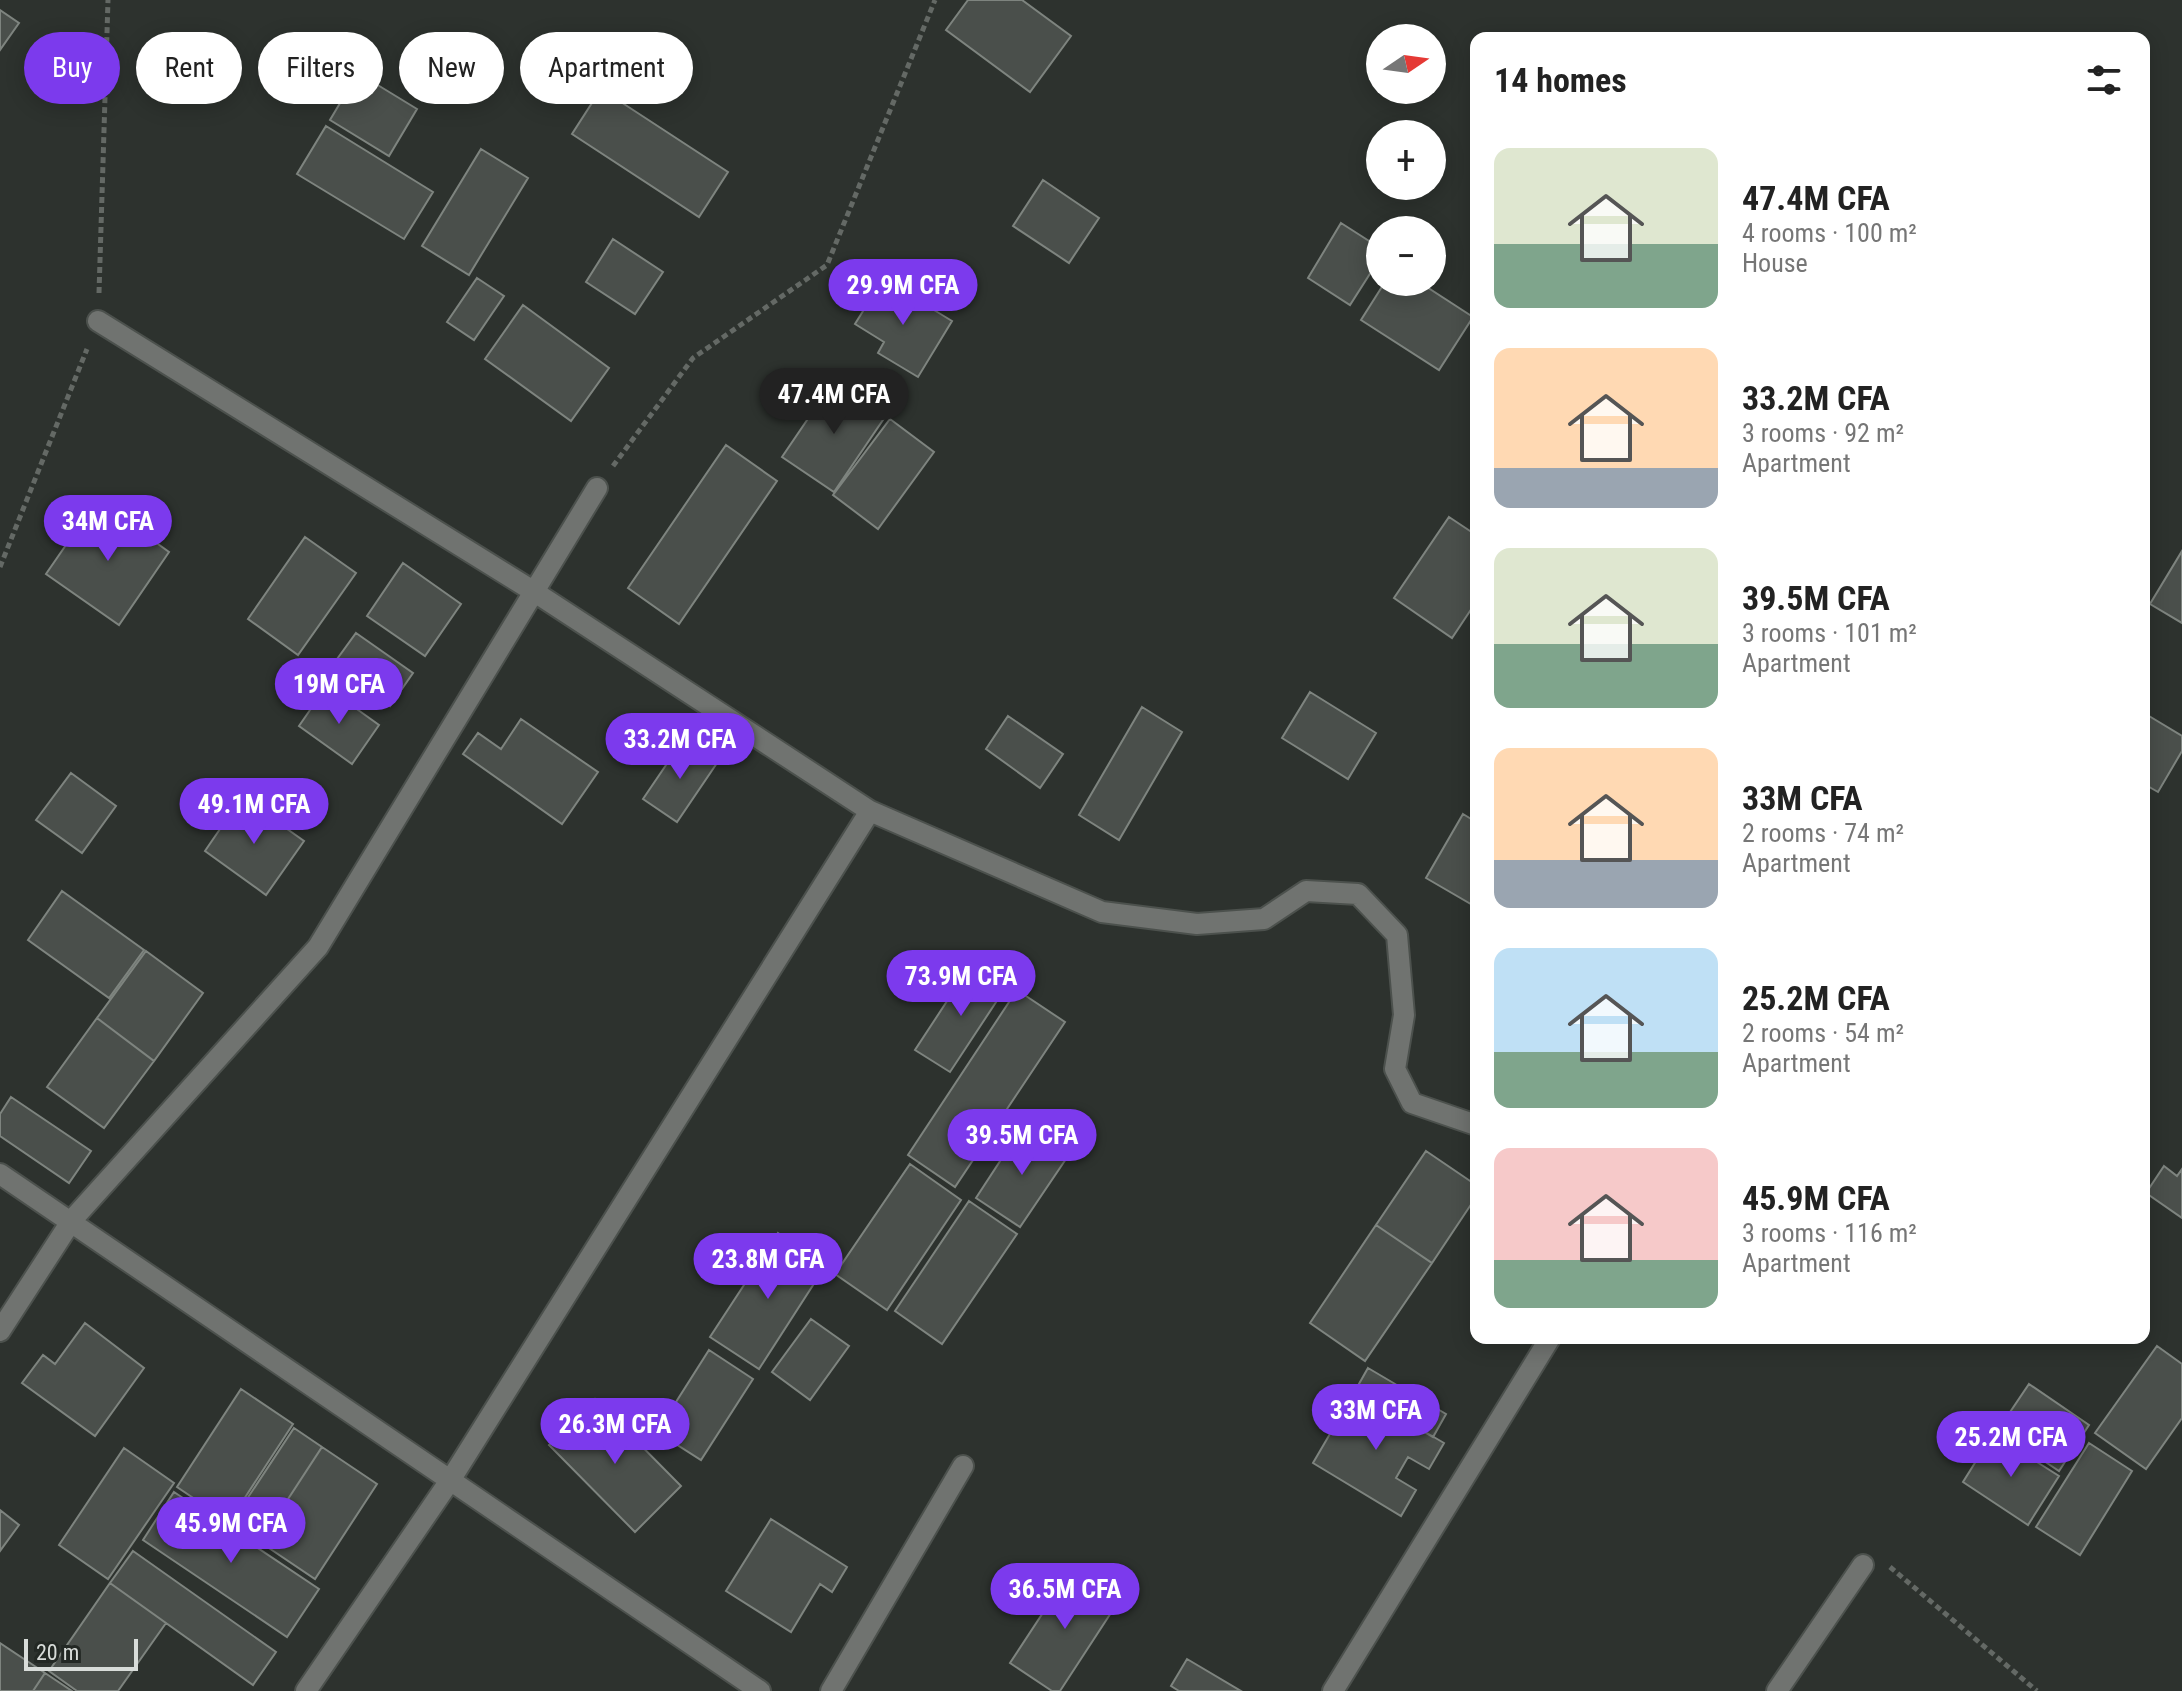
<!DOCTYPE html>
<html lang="en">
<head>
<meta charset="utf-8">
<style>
  body { margin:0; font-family:"Roboto Condensed",sans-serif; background:#f6f6f6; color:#222; height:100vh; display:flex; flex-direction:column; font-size:30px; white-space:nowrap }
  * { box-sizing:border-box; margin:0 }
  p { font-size:26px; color:#767676 }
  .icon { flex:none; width:44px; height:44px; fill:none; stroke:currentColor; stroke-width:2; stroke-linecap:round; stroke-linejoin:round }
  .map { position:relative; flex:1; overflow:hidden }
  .side { position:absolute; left:1470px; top:32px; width:680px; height:1312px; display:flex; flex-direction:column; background:#fff; border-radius:16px; box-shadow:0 4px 20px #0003 }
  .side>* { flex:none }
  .guide { position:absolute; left:24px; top:32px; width:760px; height:72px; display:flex; gap:16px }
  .needle { width:52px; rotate:77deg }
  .tools { position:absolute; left:1366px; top:24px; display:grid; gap:16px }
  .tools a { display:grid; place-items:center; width:80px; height:80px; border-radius:50%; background:#fff; box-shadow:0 4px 20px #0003; font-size:40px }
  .scale { position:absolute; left:24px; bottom:20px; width:114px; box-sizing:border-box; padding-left:8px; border:4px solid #d8dcd9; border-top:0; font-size:22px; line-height:28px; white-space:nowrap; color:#d8dcd9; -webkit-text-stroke:6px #232824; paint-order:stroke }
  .price { position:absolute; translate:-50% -68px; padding:0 18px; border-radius:28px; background:#7c3aed; color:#fff; font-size:26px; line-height:52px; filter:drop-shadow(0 2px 4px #0008) }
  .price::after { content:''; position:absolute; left:50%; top:48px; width:24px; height:18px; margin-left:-12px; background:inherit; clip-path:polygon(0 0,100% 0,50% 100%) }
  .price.active { background:#222; color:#fff }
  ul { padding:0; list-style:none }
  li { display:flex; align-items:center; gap:24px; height:200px; padding:0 24px }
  li span { display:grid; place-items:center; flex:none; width:224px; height:160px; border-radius:16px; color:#555 }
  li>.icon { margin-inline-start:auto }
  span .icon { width:96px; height:96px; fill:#fffc; stroke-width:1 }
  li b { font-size:34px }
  h2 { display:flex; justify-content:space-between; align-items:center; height:96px; padding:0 24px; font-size:34px }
  .tag { padding:0 28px; border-radius:36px; background:#fff; box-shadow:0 4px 20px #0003; font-size:28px; line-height:72px }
  .tag.active { background:#7c3aed; color:#fff }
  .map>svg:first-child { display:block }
</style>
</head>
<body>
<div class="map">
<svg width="2182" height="1691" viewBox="0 0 2182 1691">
  <rect width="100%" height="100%" fill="#2d322e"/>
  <path fill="#4a4f4b" stroke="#7e847f" stroke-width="2" d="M968 0H1022L1071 36 1030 92 946 30Z
    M0 10 19 23 0 50Z
    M358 73 417 109 389 156 330 120Z
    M601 89 728 172 699 217 572 134Z
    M326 126 433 192 404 239 297 174Z
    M481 149 528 178 469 275 422 246Z
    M1043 180 1099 218 1069 263 1013 226Z
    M1341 223 1380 248V258L1350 305 1308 278Z
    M613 239 663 272 635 314 586 282Z
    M477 278 504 296 474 340 447 322Z
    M883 279 952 321 918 377 878 353 884 342 855 324Z
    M1385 282H1419L1473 317 1439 370 1361 320Z
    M523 305 609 368 571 421 485 359Z
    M835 379 887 414 834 492 782 457Z
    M890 419 934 452 878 529 833 495Z
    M726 445 777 481 679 624 628 588Z
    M97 500 169 552 119 625 46 574Z
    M1449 517 1476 535V602L1452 638 1394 598Z
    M305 537 356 573 298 655 248 619Z
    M2182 551V623L2150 604Z
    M403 563 461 604 425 656 367 616Z
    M356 633 413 673 390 706 332 666Z
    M326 687 379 725 352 764 299 726Z
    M1310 692 1376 733 1348 779 1282 738Z
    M1142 707 1182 732 1119 840 1079 815Z
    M2144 713 2182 736V751L2158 792 2144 784Z
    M1008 716 1063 754 1040 788 986 749Z
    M521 719 598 772 562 824 463 754 478 733 501 749Z
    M683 740 717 763 677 822 643 799Z
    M71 773 116 806 82 853 36 820Z
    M242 797 304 841 266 895 205 851Z
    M1463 814 1476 822V907L1426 878Z
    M62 891 144 950 109 998 28 940Z
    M146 951 203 993 154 1061 97 1018Z
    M972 963 1006 987 950 1072 915 1050Z
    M1017 990 1065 1022 955 1187 908 1155Z
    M97 1018 154 1061 104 1128 47 1087Z
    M11 1097 91 1151 69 1183 0 1136V1114Z
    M1023 1126 1068 1156 1020 1227 976 1198Z
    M1426 1151 1476 1185V1197L1432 1263 1376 1225Z
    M910 1164 961 1200 887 1310 835 1274Z
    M2164 1166 2177 1176 2182 1169V1218L2146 1193Z
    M969 1201 1017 1234 942 1344 895 1311Z
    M1376 1225 1432 1263 1365 1361 1310 1323Z
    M778 1233 826 1265 759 1369 710 1337Z
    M811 1319 849 1346 810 1400 772 1372Z
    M85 1323 144 1368 95 1436 22 1383 43 1355 55 1364Z
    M2157 1346 2182 1364V1418L2146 1469 2095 1433Z
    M709 1350 753 1379 701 1460 657 1432Z
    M1368 1368 1446 1414 1433 1437 1355 1391Z
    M2029 1384 2089 1425 2059 1471 1998 1430Z
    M241 1389 293 1424 229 1522 177 1487Z
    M1355 1391 1444 1443 1429 1469 1408 1457 1396 1478 1416 1490 1401 1516 1313 1463Z
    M595 1399 681 1486 635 1532 549 1445Z
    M294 1428 322 1447 260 1542 231 1523Z
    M1993 1434 2059 1476 2028 1525 1963 1482Z
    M2089 1443 2132 1471 2080 1555 2036 1527Z
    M322 1447 377 1484 315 1579 260 1542Z
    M124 1448 174 1483 108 1579 59 1545Z
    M174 1492 319 1589 287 1637 143 1540Z
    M0 1510 19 1525 0 1551Z
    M771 1519 847 1567 832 1592 820 1584 791 1632 726 1591Z
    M133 1551 276 1652 253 1685 110 1583Z
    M1073 1567 1120 1599 1060 1691H1052L1010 1663Z
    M110 1583 166 1623 118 1691H77L49 1671Z
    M0 1643 45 1673 33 1691H0Z
    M1187 1659 1241 1691H1179L1171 1686Z
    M45 1673 72 1691H33Z"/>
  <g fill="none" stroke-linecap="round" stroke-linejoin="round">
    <g stroke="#4c514d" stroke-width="24">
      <path id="minor" d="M98 321 533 591 870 811 1102 912 1197 924 1264 919 1306 891 1358 894 1397 935 1404 1015 1395 1069 1412 1103 1476 1125
        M0 1174 760 1691
        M0 1331 72 1220 318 947 597 488
        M306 1691 451 1479 870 811
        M831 1691 963 1466
        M1333 1691 1550 1338
        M1777 1691 1863 1565"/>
    </g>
    <path stroke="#646965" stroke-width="5" stroke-dasharray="6 4" stroke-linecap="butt" d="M99 293 108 0
      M613 466 693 358 827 265 935 0
      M0 567 87 349
      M1890 1567 2037 1691"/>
    <use href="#minor" stroke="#707370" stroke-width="20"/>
  </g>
</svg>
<div class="tools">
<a><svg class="needle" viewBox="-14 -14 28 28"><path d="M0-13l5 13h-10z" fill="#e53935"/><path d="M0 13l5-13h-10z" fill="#767676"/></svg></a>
<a>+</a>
<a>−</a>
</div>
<div class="scale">20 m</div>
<b class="price" style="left:903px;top:327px">29.9M CFA</b>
<b class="price active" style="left:834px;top:436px">47.4M CFA</b>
<b class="price" style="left:108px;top:563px">34M CFA</b>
<b class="price" style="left:339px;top:726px">19M CFA</b>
<b class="price" style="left:680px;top:781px">33.2M CFA</b>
<b class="price" style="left:254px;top:846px">49.1M CFA</b>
<b class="price" style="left:961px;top:1018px">73.9M CFA</b>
<b class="price" style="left:1022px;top:1177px">39.5M CFA</b>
<b class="price" style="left:768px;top:1301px">23.8M CFA</b>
<b class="price" style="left:1376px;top:1452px">33M CFA</b>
<b class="price" style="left:615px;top:1466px">26.3M CFA</b>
<b class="price" style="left:2011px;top:1479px">25.2M CFA</b>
<b class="price" style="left:231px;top:1565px">45.9M CFA</b>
<b class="price" style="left:1065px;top:1631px">36.5M CFA</b>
<div class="guide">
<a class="tag active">Buy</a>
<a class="tag">Rent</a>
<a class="tag">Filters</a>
<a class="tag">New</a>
<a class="tag">Apartment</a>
</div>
<section class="side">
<h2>14 homes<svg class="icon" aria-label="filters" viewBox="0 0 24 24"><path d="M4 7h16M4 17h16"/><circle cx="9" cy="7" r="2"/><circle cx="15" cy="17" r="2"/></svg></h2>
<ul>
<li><span style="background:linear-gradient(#dfe7d0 60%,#7fa58c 0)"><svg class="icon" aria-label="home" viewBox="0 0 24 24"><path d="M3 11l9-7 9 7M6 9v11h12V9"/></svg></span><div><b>47.4M CFA</b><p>4 rooms · 100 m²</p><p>House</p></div></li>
<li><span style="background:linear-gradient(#ffd9b3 75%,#9aa5b1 0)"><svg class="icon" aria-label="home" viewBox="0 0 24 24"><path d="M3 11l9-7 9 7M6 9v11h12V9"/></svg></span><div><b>33.2M CFA</b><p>3 rooms · 92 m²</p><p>Apartment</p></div></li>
<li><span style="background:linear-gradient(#dfe7d0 60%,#7fa58c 0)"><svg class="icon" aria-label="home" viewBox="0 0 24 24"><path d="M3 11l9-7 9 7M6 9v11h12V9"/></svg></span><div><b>39.5M CFA</b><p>3 rooms · 101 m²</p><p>Apartment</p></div></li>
<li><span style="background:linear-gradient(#ffd9b3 70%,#9aa5b1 0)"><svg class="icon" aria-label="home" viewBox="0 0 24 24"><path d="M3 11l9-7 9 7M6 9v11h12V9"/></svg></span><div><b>33M CFA</b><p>2 rooms · 74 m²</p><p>Apartment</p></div></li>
<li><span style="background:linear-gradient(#bfe0f5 65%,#7fa58c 0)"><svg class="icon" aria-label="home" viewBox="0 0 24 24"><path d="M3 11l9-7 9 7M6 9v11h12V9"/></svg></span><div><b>25.2M CFA</b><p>2 rooms · 54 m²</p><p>Apartment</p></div></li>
<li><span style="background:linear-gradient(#f6c9c9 70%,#7fa58c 0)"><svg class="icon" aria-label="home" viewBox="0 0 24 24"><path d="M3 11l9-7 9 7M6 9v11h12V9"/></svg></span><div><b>45.9M CFA</b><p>3 rooms · 116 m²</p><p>Apartment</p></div></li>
</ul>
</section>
</div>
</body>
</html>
